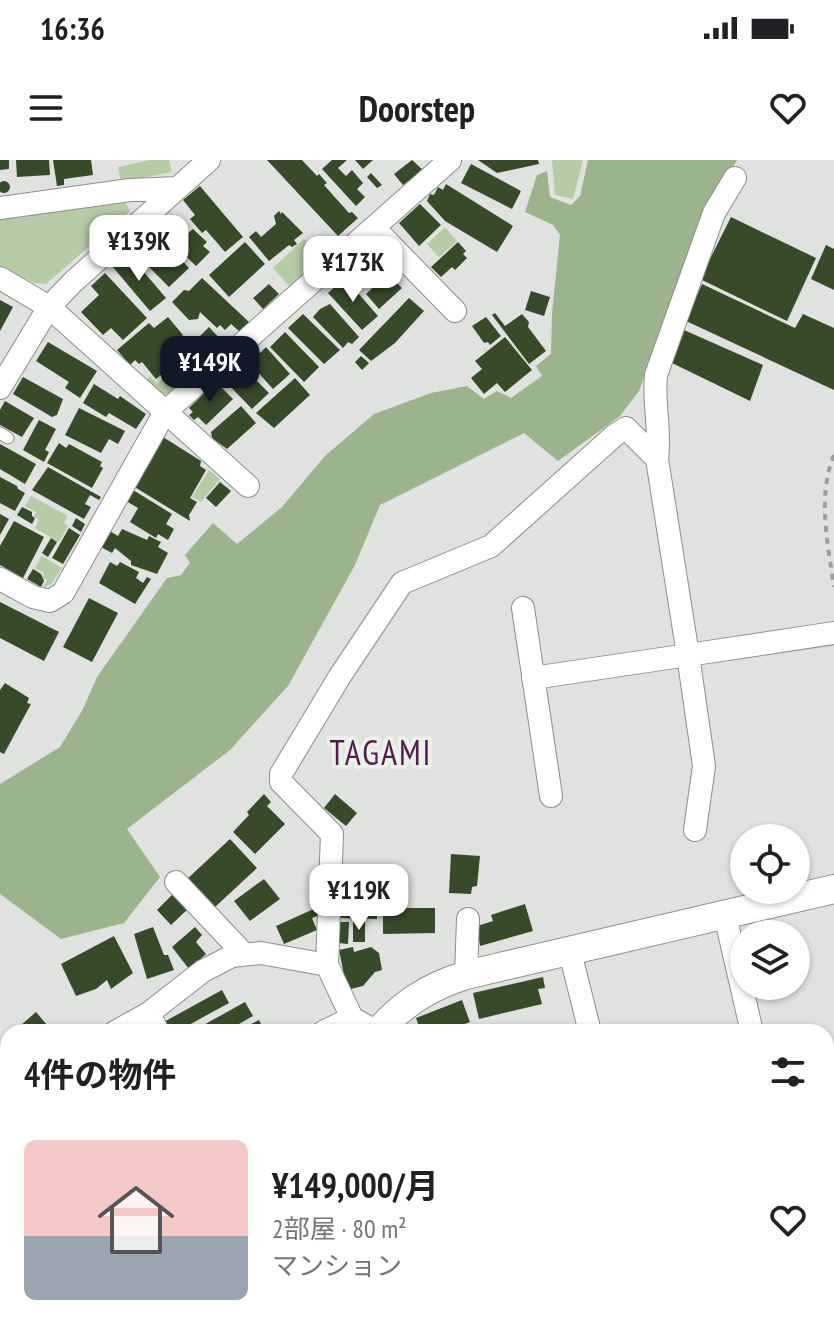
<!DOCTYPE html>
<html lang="ja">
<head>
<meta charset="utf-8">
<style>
  body { margin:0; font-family:"PT Sans Narrow","Noto Sans JP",sans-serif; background:#f6f6f6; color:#202124; height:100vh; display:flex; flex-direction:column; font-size:30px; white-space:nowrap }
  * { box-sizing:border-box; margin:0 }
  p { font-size:26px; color:#757577 }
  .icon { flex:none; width:44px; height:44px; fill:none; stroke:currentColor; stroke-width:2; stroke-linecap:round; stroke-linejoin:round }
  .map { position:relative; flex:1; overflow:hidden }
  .panel { position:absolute; left:0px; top:864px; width:834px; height:314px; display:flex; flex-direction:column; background:#fff; border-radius:24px 24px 0 0; box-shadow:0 2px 6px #0004 }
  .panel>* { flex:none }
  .tools { position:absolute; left:730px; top:664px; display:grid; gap:16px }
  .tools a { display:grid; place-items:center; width:80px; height:80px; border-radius:50%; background:#fff; box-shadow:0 2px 6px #0004; font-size:40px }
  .price { position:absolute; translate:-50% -68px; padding:0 18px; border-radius:16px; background:#fff; color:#222; font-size:26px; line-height:52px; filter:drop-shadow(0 2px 4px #0008) }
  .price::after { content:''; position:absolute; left:50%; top:48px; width:24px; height:18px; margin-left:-12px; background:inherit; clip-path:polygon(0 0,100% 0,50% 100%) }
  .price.selected { background:#111827; color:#fff }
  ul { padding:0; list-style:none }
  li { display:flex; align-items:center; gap:24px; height:200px; padding:0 24px }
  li+li { border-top:2px solid #e0e0e0 }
  li span { display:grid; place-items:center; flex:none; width:224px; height:160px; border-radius:12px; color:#555 }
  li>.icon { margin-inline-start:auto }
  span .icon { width:96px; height:96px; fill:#fffc; stroke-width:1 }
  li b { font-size:34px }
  h2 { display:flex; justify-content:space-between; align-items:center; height:96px; padding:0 24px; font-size:34px }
  .status { display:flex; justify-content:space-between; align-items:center; height:56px; padding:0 40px; background:#fff; direction:ltr }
  .status svg { height:22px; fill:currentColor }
  header { display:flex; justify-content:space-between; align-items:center; height:104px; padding:0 24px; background:#fff; font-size:36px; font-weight:600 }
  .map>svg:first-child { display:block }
</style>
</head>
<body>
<div class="status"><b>16:36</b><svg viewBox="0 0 49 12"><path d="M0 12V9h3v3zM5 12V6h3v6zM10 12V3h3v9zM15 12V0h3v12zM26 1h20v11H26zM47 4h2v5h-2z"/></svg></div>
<header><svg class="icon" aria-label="menu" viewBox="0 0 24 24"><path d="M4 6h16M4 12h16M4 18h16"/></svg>Doorstep<svg class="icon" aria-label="heart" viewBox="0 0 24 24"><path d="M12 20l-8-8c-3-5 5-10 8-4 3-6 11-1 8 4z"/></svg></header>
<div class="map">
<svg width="834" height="1177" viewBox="0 0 834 1177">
  <rect width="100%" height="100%" fill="#dfe2de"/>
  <path fill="#b5cca7" d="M151 0H169L172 12 121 22 118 7Z
    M552 0H583L573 39 555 35Z
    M120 34 130 51 46 124 34 123 0 106V53Z
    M445 67 457 81 439 97 427 84Z
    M304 79 323 99 291 128 273 108Z
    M185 187 204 208 175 234H156L145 221 150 216 157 224 179 204 173 197Z
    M209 310 220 319 201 342 192 337Z
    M31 336 68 356 64 363 68 366 59 382 35 368 39 360 34 356 36 352 25 346Z
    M42 396 62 408 51 424 43 428 47 420 43 418V413L35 408Z
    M8 1135V1170H20L7 1177 0 1164V1139Z"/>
  <path fill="#9cb48d" d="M588 0H737L700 65 639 231 620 256 558 301 524 273 380 345 355 405 288 526 230 590 127 669 160 717 124 763 61 779 0 734V624L60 587 83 549 97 517 167 418 181 415 190 403 185 395 213 363 237 384 282 347 325 296 374 254 431 233 467 226 484 239 497 231 511 238 542 216 536 206 551 194 552 153 560 75 553 65 525 52 537 15 547 11 550 37 571 45 580 36Z"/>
  <path fill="#374b2a" d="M0 0H9V9L0 10Z
    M16 0H49L50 15 17 17Z
    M53 0H91L93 15 64 19V25L57 26Z
    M267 0H302L317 16 319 14 327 23 324 25 349 53 352 52 358 58 338 76Z
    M332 0H347L338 8 346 16 352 10 363 23 357 29 365 37 356 46 322 9Z
    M355 0H373L363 9Z
    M412 0 423 10 403 25 394 14Z
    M478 0H538L539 4 497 13Z
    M471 4 521 31 512 49 461 23Z
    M371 13 382 25 377 28 367 17Z
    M-2 27a6 6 0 1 1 12 0a6 6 0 1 1-12 0Z
    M446 24 513 66 497 92 445 61 427 41 430 34 434 35 438 27 443 30Z
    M200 26 243 77 225 92 206 70 202 73 190 59 195 55 183 40Z
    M420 44 441 65 419 86 399 63Z
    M279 51 281 54 282 52 303 73 294 80 297 84 292 87 289 85 269 101 249 77 256 71 261 77 276 64 274 56Z
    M731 57 816 98 787 161 700 119Z
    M176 63 187 74 193 69 207 82 203 86 210 92 196 106 164 75Z
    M162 79 189 108 169 127 141 99Z
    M245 82 265 104 229 137 209 115Z
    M458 82 466 91 463 94 467 98 455 110 452 107 441 117 431 107Z
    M826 85 834 89V130L811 119Z
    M369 88H377L386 98 392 99 359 128 344 110Z
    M131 97 166 138 150 151 112 106 119 99 123 103Z
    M393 103 398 108 395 111 399 116 395 121 402 128 379 149 366 134 382 119 381 114Z
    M105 113 147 158 123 180 111 168 103 175 81 152 99 135 91 126Z
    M202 118 249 162 240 172 231 164 225 170 220 165 217 168 200 152 198 159 189 160 172 142 184 130 189 131Z
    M345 118 378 156 362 170 328 133Z
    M269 124 279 134 263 149 253 138Z
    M702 124 795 168 803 154 834 168V230L686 161Z
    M531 131 550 137 544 156 525 150Z
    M409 138 424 151 395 183 371 201 359 190Z
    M0 140 13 147 0 171Z
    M330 144 359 177 352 184 348 182 343 188 313 157 320 149Z
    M495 153 505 166 522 154 529 162 528 167 546 191 529 204 492 155Z
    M303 154 340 190 324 204 288 168Z
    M168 157 183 175 171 185 175 191 165 199 172 206 156 219 142 202 139 204 135 200 130 205 117 190 149 163 154 168Z
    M486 157 501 176 490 185 488 182 484 183 472 166Z
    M209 167 224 183 213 195 197 179Z
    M684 170 763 205 750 241 672 203Z
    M285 172 319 207 304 222 270 187Z
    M505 177 532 210 505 232 497 223 484 234 471 218 482 209 475 201Z
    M48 182 97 211 80 238 65 228 69 222 36 201Z
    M266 187 290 214 273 229 246 199 257 189 260 193Z
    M361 196 369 203 362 210 355 202Z
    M234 207 240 213 244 208 269 233 252 249 222 218Z
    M23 217 63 239 57 255 52 257 13 234Z
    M295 218 310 235 274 268 256 253Z
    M216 222 233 239 206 265 198 257 194 260 189 255 193 252 189 248Z
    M94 224 118 239 120 236 146 254 136 269 109 253 106 257 83 243Z
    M5 241 34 258 22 277 0 265V250Z
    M241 246 256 263 227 289 212 278 211 272Z
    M79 248 125 271 118 284 109 279 101 293 65 275Z
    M39 260 56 269 45 290 49 292 44 302 23 290Z
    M163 277 201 301 200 306 206 310 190 338 197 342 189 355 190 361 133 326Z
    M59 283 66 288 69 284 102 302 100 306 103 308 92 328 47 303Z
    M0 284 36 304 25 324 0 309Z
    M48 307 101 337 99 340 90 335 85 344 91 347 84 359 32 330Z
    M0 317 17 326 18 329 25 333 15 351 0 343Z
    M220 322 231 331 216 347 206 338Z
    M133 330 172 354 166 364 174 369 168 380 158 374 156 378 130 362 138 348 126 341Z
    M22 347 32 352V356L35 358 32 364 17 355Z
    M0 354 9 359 0 375Z
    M76 358 85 364 81 372 72 366Z
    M14 361 44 377 23 418 0 405V386Z
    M69 368 80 375 63 404 52 398Z
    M122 369 147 380 149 376 161 382 158 387 168 393 157 414 131 405V401L115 388 112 393 99 386 108 370 118 376Z
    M51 378 57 382 48 397 42 393Z
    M110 402 117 406 120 402 139 412 136 418 143 423 147 417 151 419 135 444 99 423Z
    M33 409 41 414 44 421 41 427 27 419Z
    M89 438 118 453 92 502 63 487Z
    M0 442 59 472 44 501 0 478Z
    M5 523 29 538 27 543 31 544 4 594 0 592V530Z
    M264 634 271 642 267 646 285 664 255 694 233 672 249 655 247 652Z
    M335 634 357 653 346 666 324 648Z
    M230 679 257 708 215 747 185 721Z
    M451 694 480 696 477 726 472 727 471 734 449 733Z
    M264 719 280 739 250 761 234 741Z
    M174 733 189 748 171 765 157 750Z
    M525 744 533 771 480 786 477 766 493 761 491 755Z
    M318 747 321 755 312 758 317 770 284 784 276 766Z
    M339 747 377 748V759L339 758Z
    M383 748H435V773L383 774Z
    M339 762H349L348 784 338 783Z
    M353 762H365V782H353Z
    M153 767 164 795H168L174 810 147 819 134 774Z
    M195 767 202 775 196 782 206 794 189 809 172 787Z
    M114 776 133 813 111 829 107 820 96 829 76 836 61 804Z
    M353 787 354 792 371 787 379 793 382 810 375 812 363 826 347 830 339 790Z
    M543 817 545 828 538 829 542 844 479 859 473 833Z
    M222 830 229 843 176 872H167L162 863Z
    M462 840 470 862 443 872H421L416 858Z
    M245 842 253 856 225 872H191Z
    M36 852 53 872H13Z
    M259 860 265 872H236Z
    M8 1104V1130L0 1135V1108Z
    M93 1170H106L110 1177H77Z
    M144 1170H166V1177H144Z
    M234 1170H273L254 1177H237Z"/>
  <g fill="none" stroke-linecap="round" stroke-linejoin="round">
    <g stroke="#8c8e8a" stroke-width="13">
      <path id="service" d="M0 273 8 278"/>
    </g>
    <g stroke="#8c8e8a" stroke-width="24">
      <path id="minor" d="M0 48 130 30 178 28
        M375 69 455 151
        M0 118 49 147 248 326
        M0 228 49 147 73 122 209 0
        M657 299C661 271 653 243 656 215L714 53 735 18
        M0 419 33 437 50 441 63 433 165 252 450 0
        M523 448 551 636
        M533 518 688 495 704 606 695 670
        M176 722 243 793
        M725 755 752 872
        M570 792 590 872
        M466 815 468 759
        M149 853 158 872
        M115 872 149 853 203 811 232 796 261 793 327 805
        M323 872 352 858
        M377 872 352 858 327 805 332 674 281 622V614L340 516 402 423 491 386 615 275 626 268 657 299 688 495 834 473
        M0 967 8 958
        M0 994 8 1003
        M0 1081 8 1073
        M133 1170V1177
        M659 1170 660 1177
        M297 1177V1170"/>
    </g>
    <g stroke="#8c8e8a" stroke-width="30">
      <path id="tertiary" d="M378 872C403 843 429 827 466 815L834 729
        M37 1177 48 1170"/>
    </g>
    <path stroke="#9d9f9c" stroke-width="4" stroke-dasharray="6 6" stroke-linecap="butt" d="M834 295C817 336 828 385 834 427"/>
    <use href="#service" stroke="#fff" stroke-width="11"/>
    <use href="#minor" stroke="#fff" stroke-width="22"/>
    <use href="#tertiary" stroke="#fff" stroke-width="28"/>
  </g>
  <g text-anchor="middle" stroke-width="8" stroke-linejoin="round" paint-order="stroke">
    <g font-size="34" letter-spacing="2" fill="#511d4b" stroke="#edefeb">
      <text x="381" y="605">TAGAMI</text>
    </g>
  </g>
</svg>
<div class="tools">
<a><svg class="icon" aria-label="locate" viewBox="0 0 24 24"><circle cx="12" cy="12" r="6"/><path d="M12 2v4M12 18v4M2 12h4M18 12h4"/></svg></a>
<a><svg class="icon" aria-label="layers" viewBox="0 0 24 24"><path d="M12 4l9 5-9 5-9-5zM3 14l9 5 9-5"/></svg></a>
</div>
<b class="price" style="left:139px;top:123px">¥139K</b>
<b class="price" style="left:353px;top:144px">¥173K</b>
<b class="price selected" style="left:210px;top:244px">¥149K</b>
<b class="price" style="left:359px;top:772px">¥119K</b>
<section class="panel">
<h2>4件の物件<svg class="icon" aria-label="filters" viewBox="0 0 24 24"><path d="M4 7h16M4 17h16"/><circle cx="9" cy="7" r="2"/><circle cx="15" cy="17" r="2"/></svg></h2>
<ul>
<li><span style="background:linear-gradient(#f6c9c9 60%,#9aa5b1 0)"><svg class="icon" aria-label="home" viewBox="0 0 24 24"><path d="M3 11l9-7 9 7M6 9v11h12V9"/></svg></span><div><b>¥149,000/月</b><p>2部屋 · 80 m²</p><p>マンション</p></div><svg class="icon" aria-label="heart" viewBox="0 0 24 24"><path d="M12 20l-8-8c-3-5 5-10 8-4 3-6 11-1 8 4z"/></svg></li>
</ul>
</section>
</div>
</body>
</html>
